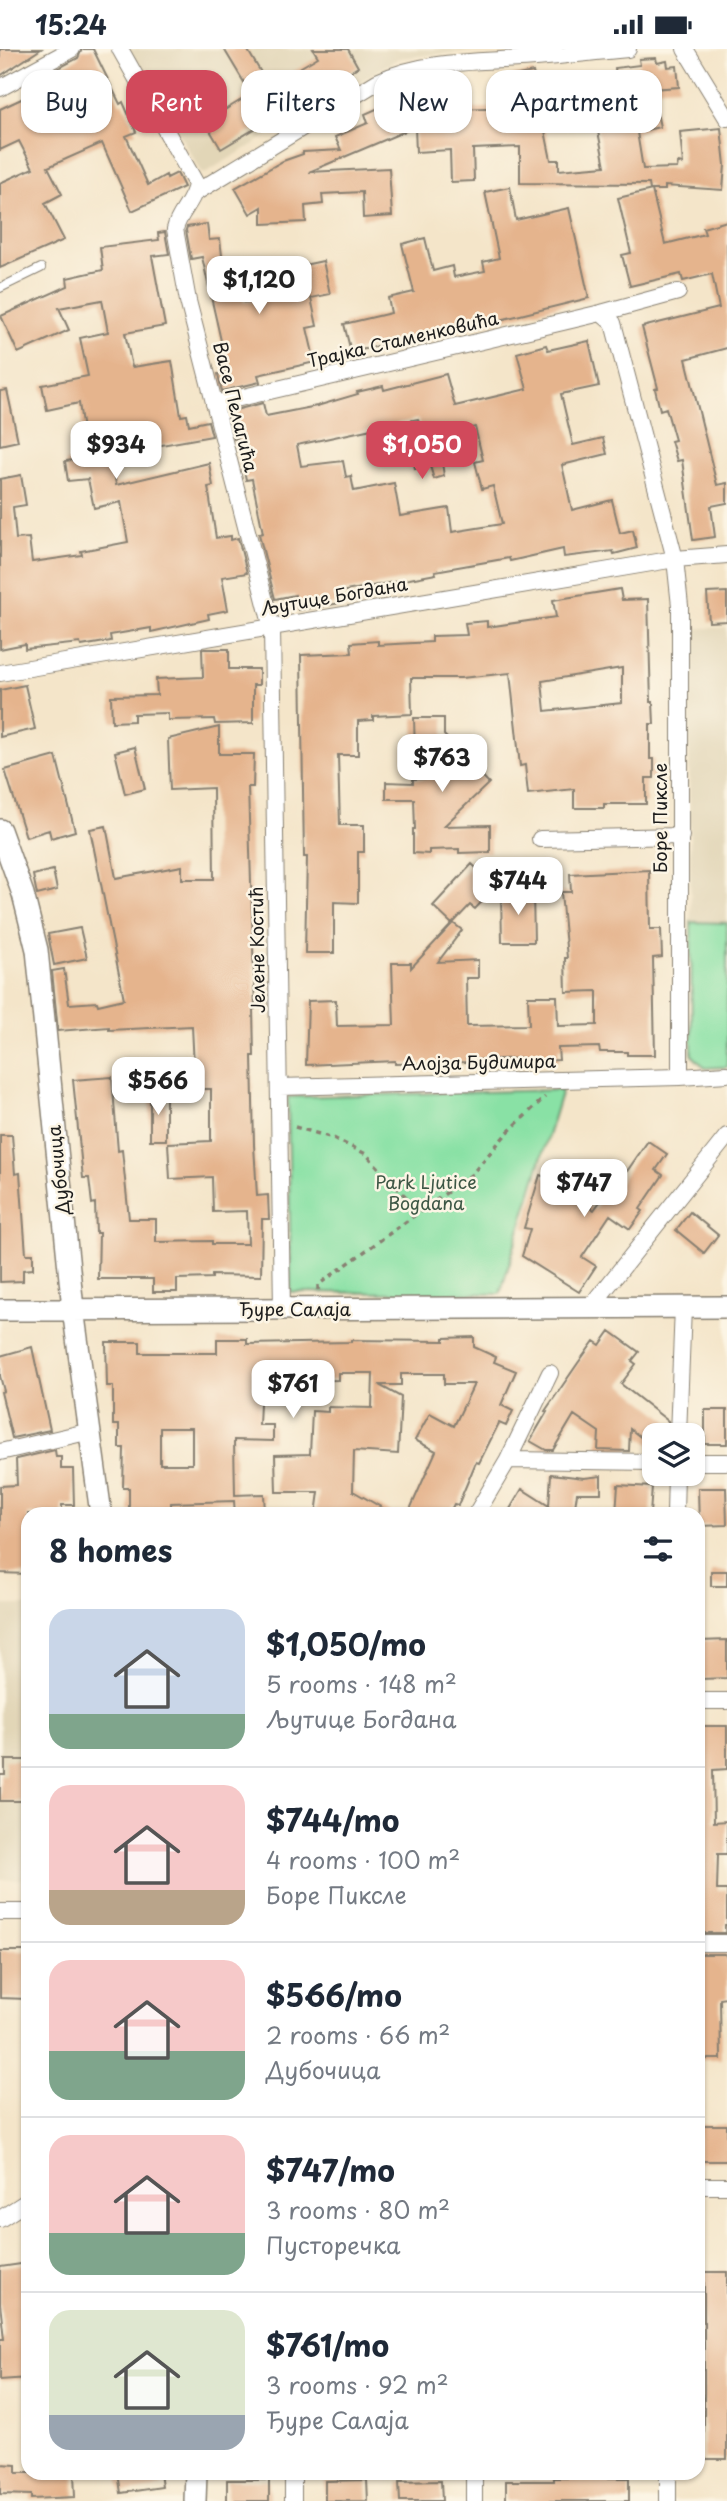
<!DOCTYPE html>
<html lang="en">
<head>
<meta charset="utf-8">
<style>
  body { margin:0; font-family:"Playpen Sans",sans-serif; background:#f6f6f7; color:#1f2937; height:100vh; display:flex; flex-direction:column; font-size:26px; white-space:nowrap }
  * { box-sizing:border-box; margin:0 }
  p { font-size:23px; color:#747a83 }
  .icon { flex:none; width:38px; height:38px; fill:none; stroke:currentColor; stroke-width:2; stroke-linecap:round; stroke-linejoin:round }
  .map { position:relative; flex:1; overflow:hidden }
  .details { position:absolute; left:21px; top:1458px; width:684px; height:973px; display:flex; flex-direction:column; background:#fff; border-radius:21px; box-shadow:0 2px 5px #0004 }
  .details>* { flex:none }
  .hud { position:absolute; left:21px; top:21px; width:686px; height:63px; display:flex; gap:14px }
  .controls { position:absolute; left:642px; top:1374px; display:grid; gap:14px }
  .controls a { display:grid; place-items:center; width:63px; height:63px; border-radius:14px; background:#fff; box-shadow:0 2px 5px #0004; font-size:35px }
  .price { position:absolute; translate:-50% -60px; padding:0 16px; border-radius:14px; background:#fff; color:#222; font-size:23px; line-height:46px; filter:drop-shadow(0 2px 4px #0008) }
  .price::after { content:''; position:absolute; left:50%; top:42px; width:21px; height:16px; margin-left:-10px; background:inherit; clip-path:polygon(0 0,100% 0,50% 100%) }
  .price.selected { background:#d1495b; color:#fff }
  ul { padding:0; list-style:none }
  li { display:flex; align-items:center; gap:21px; height:175px; padding:0 28px }
  li+li { border-top:2px solid #e0e1e3 }
  li span { display:grid; place-items:center; flex:none; width:196px; height:140px; border-radius:21px; color:#555 }
  li>.icon { margin-inline-start:auto }
  span .icon { width:84px; height:84px; fill:#fffc; stroke-width:1 }
  li b { font-size:30px }
  h2 { display:flex; justify-content:space-between; align-items:center; height:84px; padding:0 28px; font-size:30px }
  .pill { padding:0 24px; border-radius:21px; background:#fff; box-shadow:0 2px 5px #0004; font-size:24px; line-height:63px }
  .pill.selected { background:#d1495b; color:#fff }
  .status { display:flex; justify-content:space-between; align-items:center; height:49px; padding:0 35px; background:#fff; direction:ltr }
  .status svg { height:19px; fill:currentColor }
  .map>svg:first-child { display:block }
</style>
</head>
<body>
<div class="status"><b>15:24</b><svg viewBox="0 0 49 12"><path d="M0 12V9h3v3zM5 12V6h3v6zM10 12V3h3v9zM15 12V0h3v12zM26 1h20v11H26zM47 4h2v5h-2z"/></svg></div>
<div class="map">
<svg width="727" height="2452" viewBox="0 0 727 2452">
  <rect width="100%" height="100%" fill="#fcf5e5"/>
  <filter id="ink" filterUnits="userSpaceOnUse"><feTurbulence type="fractalNoise" baseFrequency=".0143" numOctaves="2"/><feDisplacementMap in="SourceGraphic" scale="14" xChannelSelector="R" yChannelSelector="G"/><feConvolveMatrix kernelMatrix="1 2 1 2 8 2 1 2 1" color-interpolation-filters="sRGB"/></filter>
  <filter id="wash" filterUnits="userSpaceOnUse"><feTurbulence type="fractalNoise" baseFrequency=".00686" numOctaves="4" result="noise"/><feDisplacementMap in="SourceGraphic" scale="28" xChannelSelector="R" yChannelSelector="G"/><feGaussianBlur stdDeviation="1.57" result="paint"/><feColorMatrix in="noise" values="0 0 0 0 0 0 0 0 0 0 0 0 0 0 0 0 0 1.4 0 .05"/><feComposite in="paint" operator="in"/></filter>
  <g filter="url(#wash)">
    <rect width="100%" height="100%" fill="#f4e5c9"/>
    <path fill="#e2d6b7" d="M129 0H492L399 9 203 125Z
      M688 579H727V874L691 873Z
      M0 1556H28V1830L0 1831Z"/>
    <path fill="#89e1a5" stroke="#527e60" stroke-width="2" d="M691 873 727 874V1018L705 1019 692 1006Z
      M562 1041 500 1245 291 1243 288 1048Z"/>
    <g id="blocks">
      <path fill="#e5b48d" fill-rule="evenodd" d="M0 0H41L0 27Z
        M82 0H93L120 55 123 53 136 83 126 87 148 136 166 126 167 129 177 124 184 138 132 162 102 94 48 118 62 145 45 154 64 191 0 219V134L33 119 19 92 0 101V60L60 32 55 21 78 9Z
        M224 0H247L269 37 318 8 313 0H348L358 18 221 100 205 73 251 45Z
        M656 9 657 14 667 12 668 18 677 17 679 38 652 40 660 78 637 83 643 120 677 119 678 114 683 115 680 83 721 79 725 116 723 141 665 137V141H650L649 135 520 134V98L473 100 474 132 451 133 450 101 416 103 415 78 309 123 389 119 392 167 363 169 362 143 322 145 323 155 305 157 306 173 262 175V158L250 165 235 139 283 112 303 105V103L341 101 335 88 368 74 365 65 383 57 385 62 414 51 413 37 457 34 458 60 513 58 510 44 516 43 513 27 533 23 551 111H559V121L605 117 588 33 617 32 615 19 640 16 639 10Z
        M510 138 516 171 569 159 589 249 500 271 351 303 344 275 391 264 388 249 414 243 402 195 425 189 433 222 452 217 454 228 485 222 483 213 499 209 485 143Z
        M652 141 665 195 705 185 703 179 727 172V299L686 310 717 436 727 434V454L711 457 715 488 693 491 682 411 677 412 671 392 675 391 666 359 660 361 655 340 658 339 642 278 719 259 712 225 683 232 681 225 630 237 622 206 631 204 618 149Z
        M207 175 209 191 220 190 224 223 235 220 244 253 290 245 285 220 323 212 330 245 311 249 317 277 307 279 315 313 258 326 260 333 222 342 218 325 227 323 224 305 202 208 191 210 186 181 187 178Z
        M165 183 169 205 152 207 165 277 125 284 132 318 172 312 181 367 187 366 189 376 208 372 212 387 111 405 116 436 209 414 213 437 208 438 216 489 231 487V491L238 489 247 524 222 528 228 561 208 565 209 570 151 583V579L110 586 111 592 81 597 80 594 25 600V595L0 600V430L21 426 26 456 13 458 16 490 29 489 32 513 82 506 81 502 128 493 121 453 94 459 88 430 68 432 65 412 87 409 79 354 47 361 42 336 88 327 80 289 108 283 102 251 59 259 69 281 18 304 1 267 68 237 67 229 103 221 100 198 159 191 158 184Z
        M589 292 599 337 561 345 573 396 603 389 607 405 562 416 572 461 612 451 620 484 633 481 637 499 614 505 613 502 564 508 563 500 510 512 509 509 435 522 436 525 340 543 341 554 298 561 295 546 275 550 259 485 263 484 252 430 246 431 238 389 234 390 227 363 263 354 266 367 317 357 358 345 357 343 383 337 384 341 446 325 455 357 527 340 517 304 546 296 548 301ZM418 370 426 401 412 402 415 420 430 417 434 430 444 427 438 387 475 378 483 411 475 413 482 440 493 437 502 475 452 483 449 459 400 467 394 434 354 442 351 427 346 428 343 412 301 417 297 396Z
        M7 341 18 392 0 396V342Z
        M620 540 622 551 648 550 651 653H653L654 675H650V710H654V729H646V755H604V759H574V740L528 745 525 716 520 717 510 624 461 629H411L412 665 373 667V671L358 672V706H338L340 776H364V803H358V854L334 853V904H305L307 808H304L301 606 352 604 351 594 378 592V596L432 593V587L467 586 465 574 487 572V578L556 568 553 551ZM622 619V654L545 662 542 632Z
        M727 543V572L709 573 707 544Z
        M202 600H229V620H259V636H253V674L215 675 214 670 168 671V664L134 665V672L112 673 111 647 157 646 156 630 203 628Z
        M25 636 35 680 0 688V641Z
        M414 669H444V686L489 734 444 777 490 776V803L459 804V800L429 801V805L413 804V780H415L414 750H386V733L413 734V730L439 729 415 704Z
        M219 678V705H254L253 738H248L255 960H253L254 1007H252L254 1096 257 1147 268 1146 269 1170H262L261 1227 212 1226V1229L177 1230V1243H153V1230H98L99 1184H96L95 1154 92 1155 89 1129H83L73 1031 112 1028 118 1102 122 1101 129 1170H156V1193L212 1192V1195H248L247 1162 213 1163 212 1128 170 1130 168 1094 211 1092V1040H170V1018H194L192 977 109 981V978L58 982 52 922 64 920 69 955 97 953 98 956 124 950 90 780 106 777 116 829 182 817V830H214L213 739 170 741 168 690Z
        M135 698 145 740 125 745 115 703Z
        M56 707 75 782 51 789 49 781 26 788 5 721Z
        M472 815 496 838 475 860 470 856 453 874 462 881 438 913 478 911V929H466L467 977 529 976 528 947H557L558 977 597 976V942L566 943 565 909H567L561 843H571L570 825 649 821 650 880H661L662 908 653 909 655 1006H627V1003H600L599 998 558 999 559 1011 530 1012V1009L468 1011V1013L395 1015V1012L306 1016 308 952 336 951 337 977 394 976 392 914H411V919L452 875 433 857Z
        M53 821 57 841 37 846 33 826Z
        M533 843 534 893H502L501 844Z
        M80 879 87 909 54 916 48 885Z
        M150 1044H166V1091H150Z
        M0 1086H12L15 1125 20 1124 26 1205H33V1220L23 1221V1232L0 1233Z
        M648 1092 667 1105 656 1121 663 1126 640 1160 643 1162 630 1180 610 1166 582 1208 596 1217 579 1243 522 1207 530 1180 524 1179 540 1126 564 1134 562 1140 594 1161 610 1139 614 1141Z
        M690 1163 718 1186 704 1204 676 1181Z
        M610 1282 639 1303 632 1312 636 1315 621 1335 668 1372V1374L659 1386H654V1391L651 1396 630 1380 629 1402 598 1401 599 1383 574 1366 553 1401H546L530 1392 547 1363 545 1362 578 1314 594 1292 600 1296Z
        M474 1288V1298L496 1308 494 1313 516 1322 501 1356 513 1362 506 1377 499 1374 479 1414 476 1413 458 1456 454 1455 449 1465H408L436 1402 415 1391 430 1364 454 1377 474 1335H444V1325H401V1336H379L401 1348 398 1405 354 1402 353 1442 393 1465H316L319 1443H276L275 1406 310 1405 312 1362 328 1363V1358L372 1359 373 1324H338V1331L261 1332 259 1376H273V1392L234 1391 235 1446 264 1445 265 1465H235L234 1452 171 1454V1463L129 1462V1439H123L124 1399H119V1376H113V1337H107L106 1293H140V1304H217V1290H247V1295L351 1293V1291L444 1292V1289ZM160 1379H192V1415H160Z
        M32 1298 50 1381 12 1389 1 1343 4 1342 0 1327V1307Z
        M705 1361H727V1395H705Z
        M55 1401 56 1408H61V1420H73L74 1456H62V1465H28V1525L0 1524V1437L17 1436 16 1410Z
        M551 1425 584 1429 601 1427V1444H577L574 1465H507L522 1440 549 1457Z
        M618 1436 652 1438 650 1465H616Z
        M698 1439H726L727 1476 699 1477Z
        M711 1522H727V1537H711Z
        M727 1591V1629L700 1630V1592Z
        M698 1677H727V1720L713 1721 714 1773 727 1772V1805H718L717 1841H727V1876H725V1884H698Z
        M5 1711H28V1752H0V1726H5Z
        M0 1902H28V1950L0 1949Z
        M698 1905H725L727 1909V1949L720 1950 721 2010H698Z
        M698 2076H727V2112H698Z
        M28 2214V2329L0 2331V2290H4L0 2255V2218Z
        M704 2223H727V2410H704Z
        M0 2415 16 2416V2424H74L75 2448 31 2450V2446L0 2445Z
        M118 2424H160L162 2438 121 2444Z
        M554 2429H629V2452H506V2432H554Z
        M227 2431H269V2452H227Z
        M367 2431 368 2452H325V2432Z
        M441 2432 442 2452H400L399 2433Z"/>
    </g>
  </g>
  <g filter="url(#ink)">
    <use href="#blocks" fill-opacity="0" stroke="#888072" stroke-width="2"/>
    <g fill="none" stroke-linecap="round" stroke-linejoin="round">
      <g stroke="#888072" stroke-width="10">
        <path id="service" d="M0 239 41 219"/>
      </g>
      <g stroke="#888072" stroke-width="18">
        <path id="minor" d="M120 0 196 135C194 153 179 163 175 180L188 252 272 579 282 1261
          M685 0 727 69
          M0 39 72 0
          M195 144 377 33C422 12 471 13 520 10 556 8 592 3 628 0
          M601 264 613 274 675 510 680 557V1028
          M214 355 601 264 678 243
          M0 624 675 510 727 506
          M540 790 681 787
          M279 1038 680 1028 727 1025
          M591 1258 727 1087
          M678 1386 683 1258
          M0 1403 91 1382
          M508 1411 550 1324
          M693 1413H727
          M476 1465 508 1411 654 1413
          M675 1465 676 1424
          M698 1652H727
          M0 1863H28
          M698 1894H727
          M698 2137H727
          M0 2170 28 2152
          M293 2424V2452
          M474 2424V2452
          M668 2424V2452"/>
      </g>
      <g stroke="#888072" stroke-width="24">
        <path id="tertiary" d="M0 781 23 845 37 901 73 1260 101 1465
          M0 1261 727 1258
          M195 2452 196 2424"/>
      </g>
      <path stroke="#888072" stroke-width="3.5" stroke-dasharray="5 5" stroke-linecap="butt" d="M295 1078 333 1089 366 1105 420 1163
        M318 1241V1236L471 1126 507 1084 545 1048"/>
      <use href="#service" stroke="#fff" stroke-width="8"/>
      <use href="#minor" stroke="#fff" stroke-width="16"/>
      <use href="#tertiary" stroke="#fff" stroke-width="21"/>
    </g>
  </g>
  <g text-anchor="middle" stroke-width="5" stroke-linejoin="round" paint-order="stroke">
    <g font-size="18" fill="#1c1c1c" stroke="#fcf5e5">
      <text transform="translate(403 291) rotate(-13)" y="6">Трајка Стаменковића</text>
      <text transform="translate(235 358) rotate(76)" y="6">Васе Пелагића</text>
      <text transform="translate(334 548) rotate(-10)" y="6">Љутице Богдана</text>
      <text transform="translate(661 769) rotate(-90)" y="6">Боре Пиксле</text>
      <text transform="translate(258 901) rotate(-91)" y="6">Јелене Костић</text>
      <text transform="translate(479 1014) rotate(-1)" y="6">Алојза Будимира</text>
      <text transform="translate(59 1121) rotate(-96)" y="6">Дубочица</text>
      <text x="295" y="1267">Ђуре Салаја</text>
    </g>
    <g font-size="18" fill="#3d5745" stroke="#fcf5e5">
      <text x="426" y="1140">Park Ljutice<tspan x="426" dy="21">Bogdana</tspan></text>
    </g>
  </g>
</svg>
<div class="controls">
<a><svg class="icon" aria-label="layers" viewBox="0 0 24 24"><path d="M12 4l9 5-9 5-9-5zM3 14l9 5 9-5"/></svg></a>
</div>
<b class="price" style="left:259px;top:267px">$1,120</b>
<b class="price" style="left:116px;top:432px">$934</b>
<b class="price selected" style="left:422px;top:432px">$1,050</b>
<b class="price" style="left:442px;top:745px">$763</b>
<b class="price" style="left:518px;top:868px">$744</b>
<b class="price" style="left:158px;top:1068px">$566</b>
<b class="price" style="left:584px;top:1170px">$747</b>
<b class="price" style="left:293px;top:1371px">$761</b>
<div class="hud">
<a class="pill">Buy</a>
<a class="pill selected">Rent</a>
<a class="pill">Filters</a>
<a class="pill">New</a>
<a class="pill">Apartment</a>
</div>
<section class="details">
<h2>8 homes<svg class="icon" aria-label="filters" viewBox="0 0 24 24"><path d="M4 7h16M4 17h16"/><circle cx="9" cy="7" r="2"/><circle cx="15" cy="17" r="2"/></svg></h2>
<ul>
<li><span style="background:linear-gradient(#c9d6e8 75%,#7fa58c 0)"><svg class="icon" aria-label="home" viewBox="0 0 24 24"><path d="M3 11l9-7 9 7M6 9v11h12V9"/></svg></span><div><b>$1,050/mo</b><p>5 rooms · 148 m²</p><p>Љутице Богдана</p></div></li>
<li><span style="background:linear-gradient(#f6c9c9 75%,#b9a48a 0)"><svg class="icon" aria-label="home" viewBox="0 0 24 24"><path d="M3 11l9-7 9 7M6 9v11h12V9"/></svg></span><div><b>$744/mo</b><p>4 rooms · 100 m²</p><p>Боре Пиксле</p></div></li>
<li><span style="background:linear-gradient(#f6c9c9 65%,#7fa58c 0)"><svg class="icon" aria-label="home" viewBox="0 0 24 24"><path d="M3 11l9-7 9 7M6 9v11h12V9"/></svg></span><div><b>$566/mo</b><p>2 rooms · 66 m²</p><p>Дубочица</p></div></li>
<li><span style="background:linear-gradient(#f6c9c9 70%,#7fa58c 0)"><svg class="icon" aria-label="home" viewBox="0 0 24 24"><path d="M3 11l9-7 9 7M6 9v11h12V9"/></svg></span><div><b>$747/mo</b><p>3 rooms · 80 m²</p><p>Пусторечка</p></div></li>
<li><span style="background:linear-gradient(#dfe7d0 75%,#9aa5b1 0)"><svg class="icon" aria-label="home" viewBox="0 0 24 24"><path d="M3 11l9-7 9 7M6 9v11h12V9"/></svg></span><div><b>$761/mo</b><p>3 rooms · 92 m²</p><p>Ђуре Салаја</p></div></li>
</ul>
</section>
</div>
</body>
</html>
